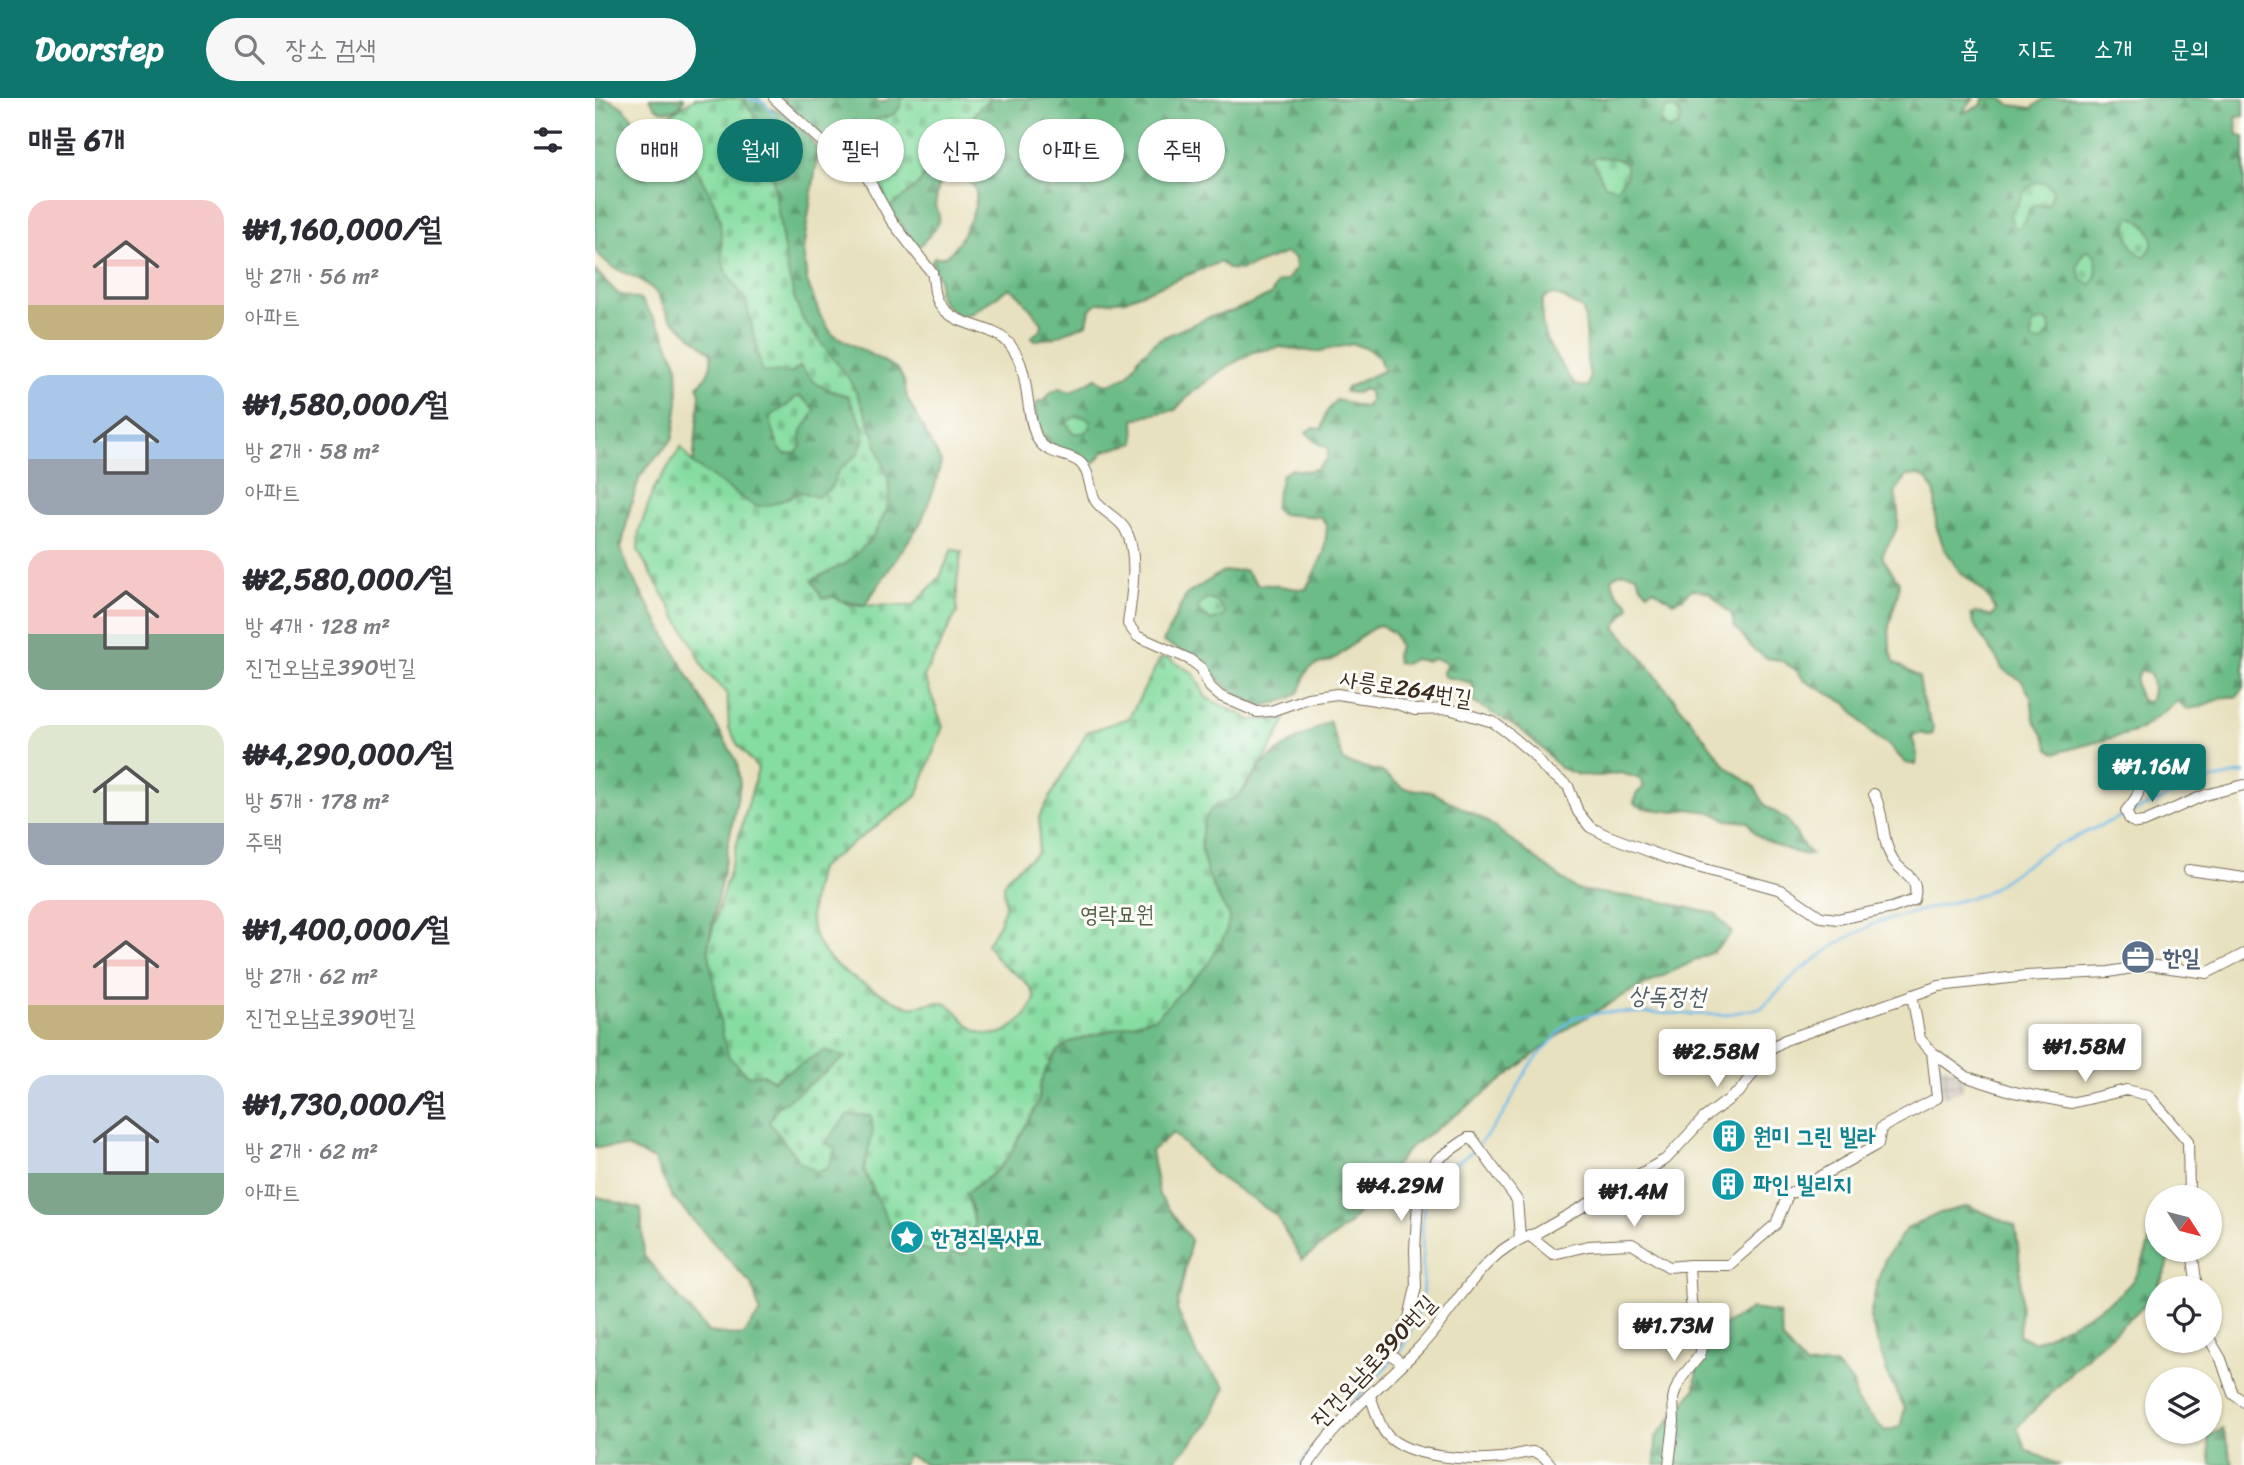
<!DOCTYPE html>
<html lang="ko">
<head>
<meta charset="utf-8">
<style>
  body { margin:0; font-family:Sriracha,"Poor Story",sans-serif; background:#f7f7f7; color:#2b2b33; height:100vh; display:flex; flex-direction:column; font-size:26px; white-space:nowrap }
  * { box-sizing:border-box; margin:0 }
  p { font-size:23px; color:#7c7c81 }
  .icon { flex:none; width:38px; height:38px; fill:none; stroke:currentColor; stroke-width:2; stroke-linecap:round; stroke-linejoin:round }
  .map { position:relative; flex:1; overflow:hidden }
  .panel { display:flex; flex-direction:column; background:#fff; width:595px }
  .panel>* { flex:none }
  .hud { position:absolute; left:21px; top:21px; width:665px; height:63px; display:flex; gap:14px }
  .needle { width:46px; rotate:126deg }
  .fabs { position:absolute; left:1550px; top:1087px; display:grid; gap:14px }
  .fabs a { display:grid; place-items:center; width:77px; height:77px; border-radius:50%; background:#fff; box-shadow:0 2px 5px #0004; font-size:35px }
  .price { position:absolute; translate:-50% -60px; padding:0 16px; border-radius:7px; background:#fff; color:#222; font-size:23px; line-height:46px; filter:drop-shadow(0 2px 4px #0008) }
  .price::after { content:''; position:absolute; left:50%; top:42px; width:21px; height:16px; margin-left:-10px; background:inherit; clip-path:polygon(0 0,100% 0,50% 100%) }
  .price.on { background:#0f766e; color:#fff }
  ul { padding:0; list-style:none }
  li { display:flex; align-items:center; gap:21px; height:175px; padding:0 28px }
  li span { display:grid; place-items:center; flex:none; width:196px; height:140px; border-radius:21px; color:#555 }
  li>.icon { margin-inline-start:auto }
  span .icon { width:84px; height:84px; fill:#fffc; stroke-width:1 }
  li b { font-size:30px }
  h2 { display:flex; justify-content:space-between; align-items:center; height:84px; padding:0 28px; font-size:30px }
  .tag { padding:0 24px; border-radius:32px; background:#fff; box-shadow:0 2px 5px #0004; font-size:24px; line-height:63px }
  .tag.on { background:#0f766e; color:#fff }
  header { display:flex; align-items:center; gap:42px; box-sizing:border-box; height:98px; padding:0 35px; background:#0f766e; color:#fff }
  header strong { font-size:33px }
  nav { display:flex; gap:38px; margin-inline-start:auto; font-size:24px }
  .search { width:490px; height:63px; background:#f7f7f7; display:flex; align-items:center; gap:18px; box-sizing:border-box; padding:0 24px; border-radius:38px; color:#7c7c81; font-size:26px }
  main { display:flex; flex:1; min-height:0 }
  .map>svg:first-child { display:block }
</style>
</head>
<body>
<header>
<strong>Doorstep</strong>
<div class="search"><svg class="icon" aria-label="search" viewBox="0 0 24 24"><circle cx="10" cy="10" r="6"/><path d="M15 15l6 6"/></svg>장소 검색</div>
<nav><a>홈</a><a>지도</a><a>소개</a><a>문의</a></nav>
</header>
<main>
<section class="panel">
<h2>매물 6개<svg class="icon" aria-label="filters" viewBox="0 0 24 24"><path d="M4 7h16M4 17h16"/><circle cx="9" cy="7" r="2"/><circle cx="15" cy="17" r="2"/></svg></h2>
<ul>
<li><span style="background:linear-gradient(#f6c9c9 75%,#c2b280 0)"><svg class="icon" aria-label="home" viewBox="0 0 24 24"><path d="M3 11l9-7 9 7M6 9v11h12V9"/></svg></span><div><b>₩1,160,000/월</b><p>방 2개 · 56 m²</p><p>아파트</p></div></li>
<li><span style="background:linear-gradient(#a9c7e8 60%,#9aa5b1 0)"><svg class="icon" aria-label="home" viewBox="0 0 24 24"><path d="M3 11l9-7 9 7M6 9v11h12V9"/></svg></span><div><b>₩1,580,000/월</b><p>방 2개 · 58 m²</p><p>아파트</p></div></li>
<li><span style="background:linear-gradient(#f6c9c9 60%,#7fa58c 0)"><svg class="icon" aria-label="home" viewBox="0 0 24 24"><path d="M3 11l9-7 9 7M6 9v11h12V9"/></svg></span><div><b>₩2,580,000/월</b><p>방 4개 · 128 m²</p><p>진건오남로390번길</p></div></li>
<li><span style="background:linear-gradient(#dfe7d0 70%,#9aa5b1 0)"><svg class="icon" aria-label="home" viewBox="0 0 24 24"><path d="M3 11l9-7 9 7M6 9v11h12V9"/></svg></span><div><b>₩4,290,000/월</b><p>방 5개 · 178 m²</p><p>주택</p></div></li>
<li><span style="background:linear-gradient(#f6c9c9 75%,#c2b280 0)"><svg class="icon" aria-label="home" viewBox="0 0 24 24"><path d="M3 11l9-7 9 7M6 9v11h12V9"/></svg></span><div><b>₩1,400,000/월</b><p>방 2개 · 62 m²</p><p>진건오남로390번길</p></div></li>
<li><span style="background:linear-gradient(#c9d6e8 70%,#7fa58c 0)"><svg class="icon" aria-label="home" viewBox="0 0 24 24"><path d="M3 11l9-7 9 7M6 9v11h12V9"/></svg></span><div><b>₩1,730,000/월</b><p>방 2개 · 62 m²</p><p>아파트</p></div></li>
</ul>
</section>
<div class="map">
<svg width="1649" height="1367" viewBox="0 0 1649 1367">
  <defs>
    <pattern id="industrial-grid" width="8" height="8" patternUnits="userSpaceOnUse" patternTransform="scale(1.75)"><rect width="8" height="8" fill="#c9c3b8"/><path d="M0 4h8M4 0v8" fill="none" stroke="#a49f95"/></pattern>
    <pattern id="forest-firs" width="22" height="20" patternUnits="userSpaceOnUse" patternTransform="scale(1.75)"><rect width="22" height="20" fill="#6cbc87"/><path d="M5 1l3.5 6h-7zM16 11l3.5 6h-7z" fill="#5a996e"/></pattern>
    <pattern id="cemetery-stones" width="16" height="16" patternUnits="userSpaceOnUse" patternTransform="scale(1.75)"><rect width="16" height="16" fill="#86dda1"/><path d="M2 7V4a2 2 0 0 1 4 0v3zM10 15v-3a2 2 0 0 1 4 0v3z" fill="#75be8a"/></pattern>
  </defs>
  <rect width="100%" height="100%" fill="#fdfcf7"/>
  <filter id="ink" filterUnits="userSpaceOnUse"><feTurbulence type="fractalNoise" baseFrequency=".0143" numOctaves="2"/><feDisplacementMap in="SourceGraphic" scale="14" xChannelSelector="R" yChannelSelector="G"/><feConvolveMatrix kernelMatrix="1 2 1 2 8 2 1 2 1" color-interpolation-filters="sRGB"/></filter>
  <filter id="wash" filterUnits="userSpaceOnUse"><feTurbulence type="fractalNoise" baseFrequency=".00686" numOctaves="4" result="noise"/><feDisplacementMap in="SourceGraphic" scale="28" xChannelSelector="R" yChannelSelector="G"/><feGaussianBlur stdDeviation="1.57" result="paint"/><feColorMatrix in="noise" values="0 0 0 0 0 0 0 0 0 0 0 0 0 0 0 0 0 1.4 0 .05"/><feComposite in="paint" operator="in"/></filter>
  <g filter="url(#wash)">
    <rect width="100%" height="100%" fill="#e8e1bf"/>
    <path fill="url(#industrial-grid)" d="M1340 964 1360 972 1368 983 1369 992 1347 999Z"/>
    <path fill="url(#forest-firs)" stroke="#547352" stroke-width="2" fill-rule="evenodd" d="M0 0C22 0 33 12 44 30L40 52C47 57 56 57 64 62L93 53 119 104 125 121 132 176 151 202 167 274 205 268 232 292 254 298 268 330 269 340 263 356 243 373 236 390 222 399 206 394 174 408H159L98 366 105 297 103 288C113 278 118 269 116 255L75 220 60 193 46 182 17 169 0 153ZM193 307 217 320C207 328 204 334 206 347L201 355 184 349 174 319Z
      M55 0H89V1L86 9C73 15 60 15 55 0Z
      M150 0H164C174 14 179 10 191 17 201 23 220 45 223 55L208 152 212 183 225 217 237 236 303 271 309 283 312 300 346 364 340 388 326 424 270 507C254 506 242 499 227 500L217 482 252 465 277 440 292 411 294 395 293 381 273 320 208 222 200 202 192 172 174 55 162 21 150 5Z
      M186 0H280L283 4H288L295 0H307C307 13 295 21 283 21L271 34 290 42 292 49 287 57H276L258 46 251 57 217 29Z
      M397 0H1379L1366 16 1387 7 1388 0H1406L1416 7 1437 10 1450 0H1649V18L1641 19 1643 38 1649 39V590L1642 599C1622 597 1610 611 1591 611L1583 603 1544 632 1532 636 1461 655 1454 651 1449 638 1439 622 1436 599 1427 583 1407 571C1400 551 1380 537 1376 516L1381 514 1397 519 1401 512 1387 492 1364 473 1349 450 1341 428 1340 396 1334 383 1324 377 1312 378 1300 394C1302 408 1306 421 1300 434 1296 443 1290 449 1287 459L1304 484 1303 495 1294 528 1295 549 1299 564 1324 579 1328 604 1338 629V636L1333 637 1325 635 1317 638 1322 656 1321 667 1311 665 1292 646 1277 636 1251 605 1210 583 1201 572 1185 562 1172 560 1158 551 1139 527 1137 517 1114 494 1096 491 1088 500 1078 504 1058 491 1053 494 1047 489 1041 477C1030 473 1026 474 1017 480 1018 490 1023 500 1033 504L1035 509 1020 529 1040 551 1132 669 1159 688 1170 707 1192 722 1210 750 1217 757C1204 758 1175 745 1164 738 1159 735 1156 729 1153 724L1133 722 1116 714 1092 711 1081 714 1048 710 1039 705 1041 696 1049 689 1045 681 1026 675 1005 678 984 677 965 670 947 650 925 631 878 604V587L870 583 850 579 847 575 852 567 847 563 840 561 830 563 819 561 810 566 802 564 801 557 804 548 799 536 786 527C766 533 756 552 737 562 731 565 722 565 717 569 709 574 709 580 707 588 701 604 678 605 664 608L640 595 625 583 609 564 568 544 591 497 627 474 650 472 663 487C679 484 694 492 711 491L729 455 732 428 726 419 685 416 679 410 687 377 697 371 710 373 721 371 732 361 733 350 722 345 711 334 717 330 727 331 731 315 741 302C752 303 759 309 770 309L775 303 774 294 769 291 762 295 750 294 752 290 789 272 784 260 773 251 758 246 720 254 686 249 658 254 627 272 598 294 580 312 552 317 539 322 540 345 509 353 500 365C491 364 487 360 480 356 475 354 469 354 464 352 446 344 443 327 440 310L443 304 450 302 455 295 464 290 476 294 501 280 508 285 514 286 533 278 545 258 564 241 617 218 638 213 676 197 682 185 692 182 701 170 700 160 691 155 646 172 634 171 625 164 530 202 503 205 495 211 492 226 457 240 440 242 436 239 446 232 447 225 424 197 414 190 377 215 364 218 349 206 343 196 344 182 337 164 339 159C344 159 346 160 350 158 358 155 366 140 370 132 384 106 392 78 351 78L343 90 340 108C353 127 332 137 323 150L296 113 297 107C314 95 329 86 335 65L351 55 385 9ZM957 196 969 200 988 212C993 232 991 243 992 262 993 273 997 279 993 289L980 287C961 259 941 237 948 201ZM1547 572 1555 576C1558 586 1560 595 1554 604L1547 603C1542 593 1536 580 1547 572Z
      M0 172 23 196 46 202 68 234 82 266 83 305 78 340 45 378 35 410 26 451 35 475 142 664 145 687 113 848 128 938 134 959 178 982 230 952 251 959 181 1011 231 1044 253 1016 276 1018 278 1033 269 1072 300 1138 304 1143 343 1155 378 1113 371 1095 395 1078 412 1062 444 1003 445 988 451 971 463 953 475 944 561 919 635 819C617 792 593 744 615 712 622 702 634 705 643 698 654 689 660 674 670 664 682 651 717 634 734 623L749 664 787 674 808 690 837 694 890 722 982 792 1060 802 1121 816 1137 835 1118 854 1033 895 976 928 876 1006 814 1050 753 1128 707 1162 681 1117 617 1074 578 1035 556 1053 564 1097 596 1142 582 1212 604 1261 631 1289 614 1325 576 1367H332L312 1357 308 1367H0V1098L46 1111 49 1158 113 1234 147 1238 165 1215 157 1187 77 1099 59 1062 32 1049H0Z
      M1374 1108 1420 1128C1427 1165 1427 1201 1424 1238L1439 1244C1468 1230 1510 1211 1532 1189 1548 1174 1557 1135 1563 1115V1152H1576L1572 1170 1558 1200 1502 1249 1422 1329 1431 1352 1465 1367H1060L1061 1339 1100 1291 1102 1267 1115 1244 1128 1228 1156 1211 1184 1215 1188 1242 1210 1268 1240 1267 1258 1285 1261 1303 1290 1333 1305 1329 1310 1310 1294 1280 1275 1220 1281 1188 1290 1161 1311 1131 1345 1115Z
      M1628 1331 1638 1367H1616L1613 1338Z"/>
    <path fill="url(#cemetery-stones)" stroke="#608460" stroke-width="2" d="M100 0H146L162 21 174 55 192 172 200 202 208 222 254 281 262 296 273 320 293 381 294 395 292 411 277 440 252 465 217 482 227 500 238 499 256 507 318 508 345 479 357 451 367 454 362 483V514L329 578 348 628 322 698 224 770C220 787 215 807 216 824 221 861 259 882 289 897 296 900 305 907 313 908 322 911 334 903 344 904 363 907 367 926 382 933 406 945 433 922 440 900 434 881 419 877 405 864 400 859 396 851 392 846L404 826 410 809 409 786 413 778 443 754 445 730 444 719 492 634 534 620 565 561 573 560 599 576 611 600 657 622 691 621C680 644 669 665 652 685 650 689 646 695 642 698 634 705 622 702 615 713 593 745 617 791 635 819L630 837 612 868 561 919 475 944 463 953 451 971 445 988 444 1003 412 1062 395 1078 371 1095C382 1125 381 1127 371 1156L343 1155 310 1146 300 1138 269 1072 278 1033 276 1018 253 1016 231 1044 240 1051 232 1071 222 1074 204 1063 174 1024 181 1011 251 959 230 952 178 982 169 976 154 978 134 959 128 938 113 848 163 671 143 647 134 630 132 595 111 574 99 549 43 453 44 433 59 391 86 349 98 366 159 408C176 410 190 401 206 394L222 399 236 390 243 373 263 356 269 340 268 329 253 298C229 291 220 288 205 268L197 275 167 274 151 202 132 176 128 165 125 121 119 104 73 18Z
      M307 0H397L385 9 351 56 335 65C329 85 315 95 297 107L296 113C284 85 277 73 251 57V46H258L276 56H287L292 49 290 42 271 34 268 29 273 24C287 20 307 19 307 0Z
      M1071 9 1080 11 1087 19 1084 27 1073 32 1065 24Z
      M1002 59 1020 60 1031 66 1032 77 1022 90 1010 87 997 61Z
      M1442 84 1451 85 1458 93 1455 104 1451 109 1443 106 1435 110 1431 122 1423 130 1419 128 1415 118 1431 91Z
      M1537 119C1555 127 1566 143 1549 159 1536 152 1528 134 1534 120Z
      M1494 152C1505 158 1503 178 1496 187L1487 182 1482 169 1488 155Z
      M1448 222 1454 225 1455 233 1448 243 1440 244 1436 240 1437 227Z
      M201 299H206L220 311C215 327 203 327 207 347L201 355 190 356 184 350 174 319 193 307Z
      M481 318 489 319 495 323V331L487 335H477L472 324Z
      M610 501C620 502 626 505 630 515L629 518 616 523 602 511Z"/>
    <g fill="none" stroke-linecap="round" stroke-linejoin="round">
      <path stroke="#71bbea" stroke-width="2.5" d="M153 0 169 4 179 17
        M1535 715C1572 700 1610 680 1649 675
        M885 1045 908 1017 933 970 977 920 1011 914 1128 917 1166 910 1202 875 1246 843 1283 824 1389 796 1452 752 1529 717
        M802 1257C814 1241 824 1216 827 1197 832 1166 818 1110 839 1084 850 1070 868 1062 881 1050
        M705 1367 725 1340 797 1262"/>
    </g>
  </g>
  <g filter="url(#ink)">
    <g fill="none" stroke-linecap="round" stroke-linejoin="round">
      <g stroke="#786a56" stroke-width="12">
        <path id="street" d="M179 0 236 52 270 75 296 122 337 175C340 185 338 196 344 205 361 232 398 224 416 248 436 274 429 312 442 340 450 356 470 355 483 363 495 371 494 390 500 402 507 414 523 419 530 431 545 456 536 500 533 526L542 538 594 561 606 570 615 589 625 598 662 614 676 613 713 600 742 596 799 605 820 612 854 611 898 624 913 635 938 656 951 672 973 688 983 714 995 729 1011 737 1077 762 1186 792 1226 819 1243 821 1297 810 1319 802C1326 777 1306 777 1297 760 1286 742 1290 716 1279 696
          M1545 685C1544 699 1539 703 1531 713L1535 722 1541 725 1549 724 1610 697 1649 687
          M1594 772 1649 780
          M1317 897 1325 941 1337 954 1372 979 1419 994 1476 1005 1531 992 1553 997 1593 1043 1594 1099
          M934 1137 958 1156 993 1148 1037 1146 1074 1169 1094 1167H1134L1181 1126 1193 1097 1283 1046 1286 1030 1342 1000 1337 954
          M1597 1152 1602 1190
          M1615 1242 1626 1261 1638 1296 1649 1304
          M807 1265 794 1255 814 1220 821 1189 820 1151 824 1087 843 1061 873 1040H877L922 1102 925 1139
          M774 1297C781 1309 782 1326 792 1337 812 1360 878 1363 907 1360 917 1359 929 1353 939 1354 947 1355 951 1361 956 1367
          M713 1367C742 1321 787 1288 824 1250 862 1211 886 1150 942 1135L1071 1061 1109 1020 1145 993 1175 951 1190 942 1344 888 1431 878 1514 874 1553 867 1612 875 1649 856
          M1074 1367 1079 1324 1078 1301 1080 1293 1088 1278 1105 1257 1107 1249 1104 1229 1096 1204 1094 1167"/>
      </g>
      <use href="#street" stroke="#fff" stroke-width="10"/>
    </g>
  </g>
  <defs>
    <g id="office-disc" transform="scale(1.75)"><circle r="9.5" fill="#5c6f8a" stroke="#fdfcf7"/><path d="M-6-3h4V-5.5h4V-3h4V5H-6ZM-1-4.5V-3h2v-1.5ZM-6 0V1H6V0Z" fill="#fff"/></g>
    <g id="building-disc" transform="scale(1.75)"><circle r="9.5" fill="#0f9aa8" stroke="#fdfcf7"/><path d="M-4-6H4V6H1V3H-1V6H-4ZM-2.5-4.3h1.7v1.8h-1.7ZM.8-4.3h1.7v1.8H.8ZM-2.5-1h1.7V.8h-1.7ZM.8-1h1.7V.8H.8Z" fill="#fff"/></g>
    <g id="sight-disc" transform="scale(1.75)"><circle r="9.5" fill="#0f9aa8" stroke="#fdfcf7"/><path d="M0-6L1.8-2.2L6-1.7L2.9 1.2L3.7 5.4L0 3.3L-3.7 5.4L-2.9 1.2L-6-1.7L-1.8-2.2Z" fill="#fff"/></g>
  </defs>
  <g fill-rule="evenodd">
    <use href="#office-disc" x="1543" y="859"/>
    <use href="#building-disc" x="1134" y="1038"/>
    <use href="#building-disc" x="1133" y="1086"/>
    <use href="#sight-disc" x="312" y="1139"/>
  </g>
  <g text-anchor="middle" stroke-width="6" stroke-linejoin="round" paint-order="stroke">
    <g font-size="23" fill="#3b2a1e" stroke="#fdfcf7">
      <text transform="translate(811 590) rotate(9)" y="8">사릉로264번길</text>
      <text transform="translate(778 1263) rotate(-47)" y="8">진건오남로390번길</text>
    </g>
    <g font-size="23" fill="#526045" stroke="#fdfcf7">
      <text x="522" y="824">영락묘원</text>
    </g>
    <g font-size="23" font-weight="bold" fill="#4e5e75" stroke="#fdfcf7" text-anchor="start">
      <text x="1568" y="867">한일</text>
    </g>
    <g font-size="23" font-weight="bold" fill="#0d838f" stroke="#fdfcf7" text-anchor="start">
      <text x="1158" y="1046">원미 그린 빌라</text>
      <text x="1158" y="1094">파인 빌리지</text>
      <text x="336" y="1147">한경직목사묘</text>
    </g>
    <g font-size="24" font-style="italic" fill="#4e5d65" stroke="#fdfcf7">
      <text transform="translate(1072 898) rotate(1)" y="8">상독정천</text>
    </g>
  </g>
</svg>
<div class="fabs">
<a><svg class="needle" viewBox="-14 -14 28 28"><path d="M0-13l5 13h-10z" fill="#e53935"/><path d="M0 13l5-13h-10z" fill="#7c7c81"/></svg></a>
<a><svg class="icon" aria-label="locate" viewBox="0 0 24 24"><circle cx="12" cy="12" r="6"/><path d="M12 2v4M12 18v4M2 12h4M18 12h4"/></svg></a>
<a><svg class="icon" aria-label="layers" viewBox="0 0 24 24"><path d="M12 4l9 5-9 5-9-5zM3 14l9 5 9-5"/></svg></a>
</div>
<b class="price on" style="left:1557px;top:706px">₩1.16M</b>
<b class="price" style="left:1490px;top:986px">₩1.58M</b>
<b class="price" style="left:1122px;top:991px">₩2.58M</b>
<b class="price" style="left:806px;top:1125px">₩4.29M</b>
<b class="price" style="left:1039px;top:1131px">₩1.4M</b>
<b class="price" style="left:1079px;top:1265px">₩1.73M</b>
<div class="hud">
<a class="tag">매매</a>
<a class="tag on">월세</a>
<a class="tag">필터</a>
<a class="tag">신규</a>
<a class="tag">아파트</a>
<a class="tag">주택</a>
</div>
</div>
</main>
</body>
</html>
